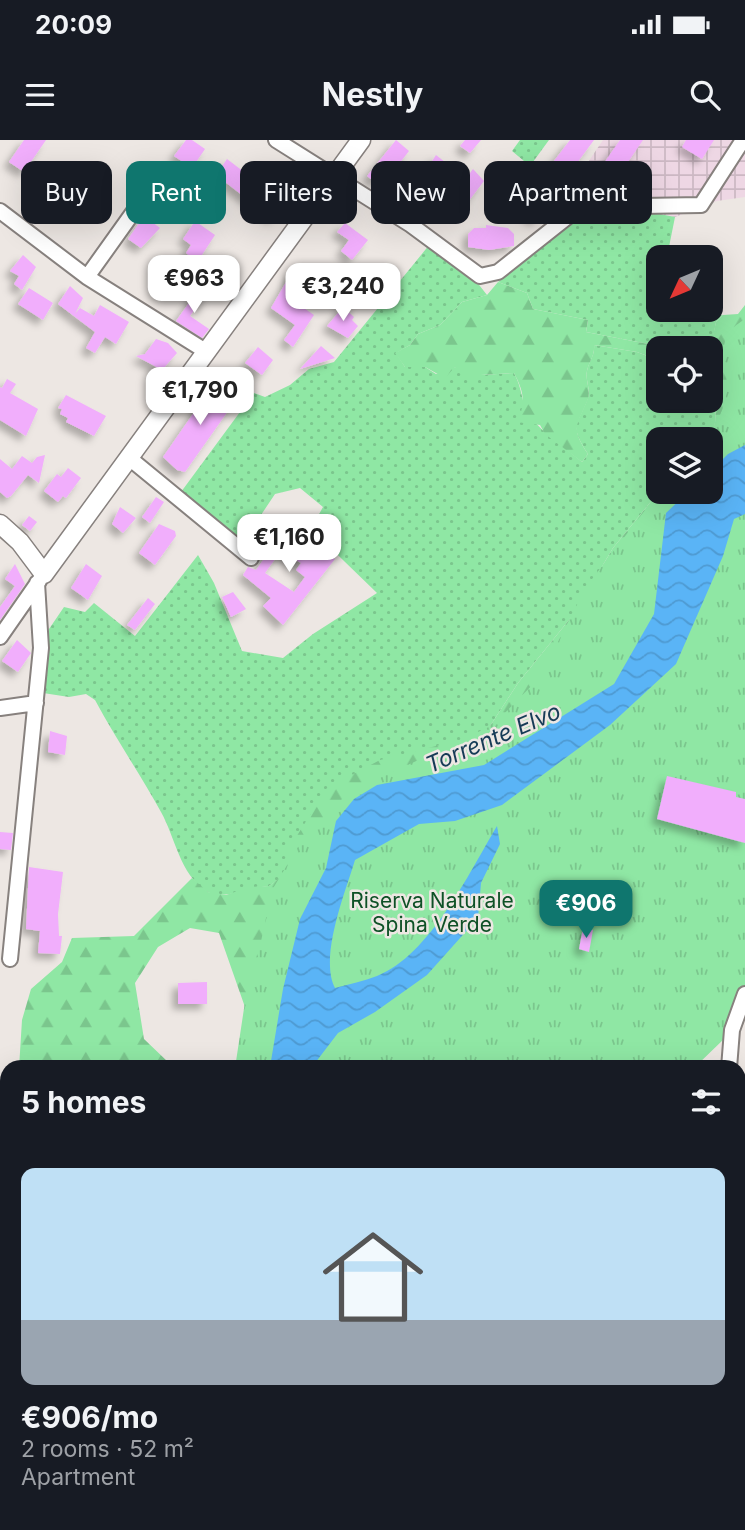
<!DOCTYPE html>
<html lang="en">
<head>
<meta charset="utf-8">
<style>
  body { margin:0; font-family:Inter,sans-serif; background:#242831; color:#f1f3f6; height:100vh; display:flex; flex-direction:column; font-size:26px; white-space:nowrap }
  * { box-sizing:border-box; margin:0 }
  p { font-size:23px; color:#9ea1a6 }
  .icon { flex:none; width:38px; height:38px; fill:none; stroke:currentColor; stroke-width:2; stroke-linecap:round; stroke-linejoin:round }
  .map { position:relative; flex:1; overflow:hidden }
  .details { position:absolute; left:0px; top:920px; width:746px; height:471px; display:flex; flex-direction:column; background:#171b24; border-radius:21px 21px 0 0; box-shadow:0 7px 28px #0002 }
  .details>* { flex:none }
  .top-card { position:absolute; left:21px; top:21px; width:704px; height:63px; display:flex; gap:14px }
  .needle { width:46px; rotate:226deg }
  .buttons { position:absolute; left:646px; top:105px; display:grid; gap:14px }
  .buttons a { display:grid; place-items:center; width:77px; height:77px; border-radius:14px; background:#171b24; box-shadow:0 7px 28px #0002; font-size:35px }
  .price { position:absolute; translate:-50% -60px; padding:0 16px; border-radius:14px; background:#fff; color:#222; font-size:23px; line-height:46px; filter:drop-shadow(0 2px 4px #0008) }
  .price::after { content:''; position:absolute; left:50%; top:42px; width:21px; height:16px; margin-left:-10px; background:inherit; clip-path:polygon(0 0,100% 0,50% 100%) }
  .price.active { background:#0f766e; color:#fff }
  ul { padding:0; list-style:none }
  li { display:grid; align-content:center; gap:14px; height:371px; padding:0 21px }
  li span { display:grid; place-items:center; height:217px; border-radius:14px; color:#555 }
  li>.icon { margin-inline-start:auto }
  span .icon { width:126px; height:126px; fill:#fffc; stroke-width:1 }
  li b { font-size:30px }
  h2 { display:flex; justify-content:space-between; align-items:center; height:84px; padding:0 21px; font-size:30px }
  .pill { padding:0 24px; border-radius:14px; background:#171b24; box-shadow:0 7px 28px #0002; font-size:24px; line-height:63px }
  .pill.active { background:#0f766e; color:#fff }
  .status { display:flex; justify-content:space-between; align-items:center; height:49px; padding:0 35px; background:#171b24; direction:ltr }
  .status svg { height:19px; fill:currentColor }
  header { display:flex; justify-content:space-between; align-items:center; height:91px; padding:0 21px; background:#171b24; font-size:32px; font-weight:700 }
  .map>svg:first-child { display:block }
</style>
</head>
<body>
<div class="status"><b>20:09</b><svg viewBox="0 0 49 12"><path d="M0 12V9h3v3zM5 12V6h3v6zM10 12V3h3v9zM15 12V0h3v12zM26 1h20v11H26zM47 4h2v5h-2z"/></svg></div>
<header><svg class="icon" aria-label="menu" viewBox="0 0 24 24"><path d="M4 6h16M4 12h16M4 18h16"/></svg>Nestly<svg class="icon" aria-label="search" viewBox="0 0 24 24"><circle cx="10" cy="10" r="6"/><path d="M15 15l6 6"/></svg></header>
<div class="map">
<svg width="745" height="1390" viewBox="0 0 745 1390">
  <defs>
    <pattern id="industrial-grid" width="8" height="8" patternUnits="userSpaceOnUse" patternTransform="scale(1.75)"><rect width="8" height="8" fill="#eed7e4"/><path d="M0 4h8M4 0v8" fill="none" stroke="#ccb8c3"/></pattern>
    <pattern id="grass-dots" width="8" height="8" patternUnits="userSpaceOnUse" patternTransform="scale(1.75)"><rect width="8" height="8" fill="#8fe7a4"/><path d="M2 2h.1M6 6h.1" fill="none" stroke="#7bc68d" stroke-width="1.8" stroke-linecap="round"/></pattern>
    <pattern id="forest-firs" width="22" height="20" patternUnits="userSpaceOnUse" patternTransform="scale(1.75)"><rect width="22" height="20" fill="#8fe7a4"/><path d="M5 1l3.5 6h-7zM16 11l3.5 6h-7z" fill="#7bc68d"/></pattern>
    <pattern id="park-tufts" width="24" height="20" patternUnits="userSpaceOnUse" patternTransform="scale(1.75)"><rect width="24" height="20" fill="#8fe7a4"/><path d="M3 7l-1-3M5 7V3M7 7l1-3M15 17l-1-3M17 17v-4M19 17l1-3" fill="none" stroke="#7bc68d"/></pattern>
    <pattern id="water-waves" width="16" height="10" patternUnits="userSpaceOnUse" patternTransform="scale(1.75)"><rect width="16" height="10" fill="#5ab4f6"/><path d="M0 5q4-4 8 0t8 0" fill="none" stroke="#4e9ad2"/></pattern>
    <filter id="shadow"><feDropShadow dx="-5.5" dy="5.5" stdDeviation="3.5" flood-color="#0004"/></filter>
  </defs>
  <rect width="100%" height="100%" fill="#ede7e3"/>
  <path fill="url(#industrial-grid)" d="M603 0H745V57L717 61 675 77 649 72H587L569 50Z
    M7 1325V1384H279L280 1390H0V1333Z"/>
  <path fill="url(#grass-dots)" d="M520 0H549L530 26 512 11Z
    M587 72H649L675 77 667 117H658V170L723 175 716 182 711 209 669 208 586 192 588 180 533 169 527 153 498 142Z
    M430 104 476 141 487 155 462 162 440 185 418 194 410 205 396 213 405 227H425L436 234 455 227 481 235 514 233C520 244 521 253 524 264 533 289 563 305 582 322L588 314C568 284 578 285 588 258 591 250 585 240 587 231 589 220 595 216 594 205L637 212 658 220V261H710L711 240 713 241 716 262 714 303 710 299H658V352H666L653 359 613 408 573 475 518 543 481 600 269 746C251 747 223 761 206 751 180 734 175 697 161 672 140 634 116 599 95 560L86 554 69 557 43 553 49 489 64 467 85 472 94 463 135 496 198 415 214 443 242 511 283 518 313 494 377 453 311 389 323 367 300 348 275 354 241 405 181 352 254 253 265 257 290 245 309 229 334 222Z"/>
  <path fill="url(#forest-firs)" d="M498 142 527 153 533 169 588 180 586 192 669 208H658V220L637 212 594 205C595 216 589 221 587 231 585 240 591 250 588 259 578 285 569 286 588 314L582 322 545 294 540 285 517 282C526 263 524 252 514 233L481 235 472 244 455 227 445 238 425 227H405L395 213 410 205 418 194 440 185 462 162 487 155Z
    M745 165V305L714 303 716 262 711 240 710 209 716 182 723 175 738 174Z
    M653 359 662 416 246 870 219 793 190 788 158 807 135 843 144 899 168 922 167 927 19 928 22 880 31 849 62 822 72 798 134 796 192 738 208 752 226 755 249 747 269 746 285 734 288 710 327 648 380 620 460 600H481L518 543 573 475 613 408Z
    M0 996 7 997V1184L0 1174Z"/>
  <path fill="url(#park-tufts)" d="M745 179V849L725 898 695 927 235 928 248 842 260 806 272 750 301 702 348 653 493 585 540 537 586 447 659 352H710V299H704C717 285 727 265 727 245 726 215 714 198 745 179Z
    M281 1384H334L336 1390H282Z"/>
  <path fill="url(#water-waves)" d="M745 305V374L734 379 723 416 676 524 610 585 502 665 455 681 419 684 355 720C345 753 319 817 335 848 349 844 364 841 377 836 430 815 469 733 497 686L500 704 481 743 478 778 427 835 375 872 338 893 312 927H270L283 849 300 779 326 728 336 681 354 659 377 645 484 625 614 544 654 474 666 373 688 352H710L711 331 728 314Z"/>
  <path fill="#f1aefc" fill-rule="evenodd" filter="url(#shadow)" d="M24 0H46L24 32 9 22Z
    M186 0H192L205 9 192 28 174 16Z
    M396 0 409 11 392 33 395 36 388 46 379 39 376 43 367 36Z
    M465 0H481L470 13 460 6Z
    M570 0H594L563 42 547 30Z
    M620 0H643L613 44 597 33Z
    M686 0H714L702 19 682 7Z
    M436 15 450 26 430 52 418 43Z
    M227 19 285 63 273 79 216 35Z
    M473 29 484 41 468 62 456 52Z
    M158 42 178 60 169 72 151 59 149 54Z
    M95 46 112 58 102 72 86 60Z
    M535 48 551 61 535 81 519 67Z
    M144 76 160 88 141 108 128 99Z
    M195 81 215 95 198 121 195 119 200 123 189 138 181 132 191 117 186 113 191 105 183 99Z
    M345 83 368 100 352 120 341 111 349 100 337 92Z
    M486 85 508 88 514 94V106L489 110 468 107V94L474 88H486Z
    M23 115 36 127 22 150 14 144 19 136 10 131Z
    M293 130 312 143 298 164 314 175 293 207 284 200 295 185 271 168Z
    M70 146 83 158 75 174 80 168 94 176 100 165 129 182 116 204 105 197 95 213 86 208 95 192 58 164Z
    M201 146 208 151 190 176 209 189 202 198 176 181Z
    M29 148 53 163 43 180 18 164Z
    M343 167 354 177 352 180 358 186 348 198 327 186Z
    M156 199 168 203 177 213 162 230 136 216 145 214Z
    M321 206 335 218 300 229Z
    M258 207 273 220 262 235 245 223Z
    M7 239 16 244 10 253 38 269 26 296 0 280V247L2 248Z
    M215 242 221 245 222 243 238 257 185 332 177 330 163 317Z
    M66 255 106 276 94 296 66 282 68 278 60 274 62 269 58 268Z
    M45 315 39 343 28 335 11 356 7 358 0 352V319L12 329 22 316 32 323 37 317Z
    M68 328 81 338 66 358 63 356 58 362 44 351 57 334 61 337Z
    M156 357 164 362 150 383 142 377Z
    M120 367 136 378 123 393 112 384Z
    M29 376 37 382 30 391 22 385Z
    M159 384 175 391 176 396 155 425 139 413Z
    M287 386 290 388 286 397 289 394 295 399 297 397 309 406 313 402 335 419 283 485 263 466 271 458 243 435 248 427 256 430ZM281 411 301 423 296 430 305 437 294 452 265 433Z
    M15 424 25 444 0 480V467L15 446 5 439Z
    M86 424 102 436 88 460 71 448Z
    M233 452 246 469 231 477 222 457Z
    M148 458 155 464 135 490 127 485Z
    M17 500 31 513 18 532 2 521Z
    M50 591 67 596 65 615 48 612Z
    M667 636 736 652V657L745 659V703L657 679Z
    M0 692 13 693 11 710 0 709Z
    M29 727 63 732 58 774 59 796H62L60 814 38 813 40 791 26 789Z
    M583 788 593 790 589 812 579 809Z
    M207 842V864H178V843Z"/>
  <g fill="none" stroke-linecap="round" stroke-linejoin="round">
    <g stroke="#87817e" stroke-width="18">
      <path id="minor" d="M276 0 411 85 480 136 498 132 580 67 701 65 743 0
        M0 71 87 137 207 212
        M87 137 142 60
        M128 317 251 418
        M0 497 39 441
        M0 568 36 563
        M10 819 41 508 37 443
        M729 928 732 890 745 854
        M0 1239 6 1243
        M415 1384 417 1390
        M624 1390 625 1384"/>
    </g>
    <g stroke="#87817e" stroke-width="21">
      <path id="tertiary" d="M0 384 20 402 44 434 361 0"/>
    </g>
    <use href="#minor" stroke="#fff" stroke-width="14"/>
    <use href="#tertiary" stroke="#fff" stroke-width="18"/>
  </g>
  <g text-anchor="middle" stroke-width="5" stroke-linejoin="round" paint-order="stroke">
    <g font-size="21" fill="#0e5126" stroke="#ede7e3">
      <text x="432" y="768">Riserva Naturale<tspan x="432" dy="24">Spina Verde</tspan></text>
    </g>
    <g font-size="23" font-style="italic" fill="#163b56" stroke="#ede7e3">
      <text transform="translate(493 598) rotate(-23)" y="8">Torrente Elvo</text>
    </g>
  </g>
</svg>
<div class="buttons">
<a><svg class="needle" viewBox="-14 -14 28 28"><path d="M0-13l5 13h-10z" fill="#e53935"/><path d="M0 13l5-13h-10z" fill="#9ea1a6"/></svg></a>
<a><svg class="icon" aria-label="locate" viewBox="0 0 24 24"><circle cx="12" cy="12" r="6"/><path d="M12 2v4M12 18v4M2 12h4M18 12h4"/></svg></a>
<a><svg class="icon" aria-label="layers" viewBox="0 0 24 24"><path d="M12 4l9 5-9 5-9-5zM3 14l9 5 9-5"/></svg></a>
</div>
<b class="price" style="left:194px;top:175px">€963</b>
<b class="price" style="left:343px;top:183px">€3,240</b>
<b class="price" style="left:200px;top:287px">€1,790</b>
<b class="price" style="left:289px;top:434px">€1,160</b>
<b class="price active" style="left:586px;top:800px">€906</b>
<div class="top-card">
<a class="pill">Buy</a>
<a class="pill active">Rent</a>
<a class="pill">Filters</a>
<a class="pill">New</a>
<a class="pill">Apartment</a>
</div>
<section class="details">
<h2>5 homes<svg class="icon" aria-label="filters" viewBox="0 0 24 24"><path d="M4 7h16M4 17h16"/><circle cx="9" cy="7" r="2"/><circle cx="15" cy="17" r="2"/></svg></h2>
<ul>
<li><span style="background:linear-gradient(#bfe0f5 70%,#9aa5b1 0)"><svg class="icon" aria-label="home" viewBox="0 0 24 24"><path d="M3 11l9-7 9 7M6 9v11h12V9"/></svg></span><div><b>€906/mo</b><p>2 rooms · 52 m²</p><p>Apartment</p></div></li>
</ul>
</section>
</div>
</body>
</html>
